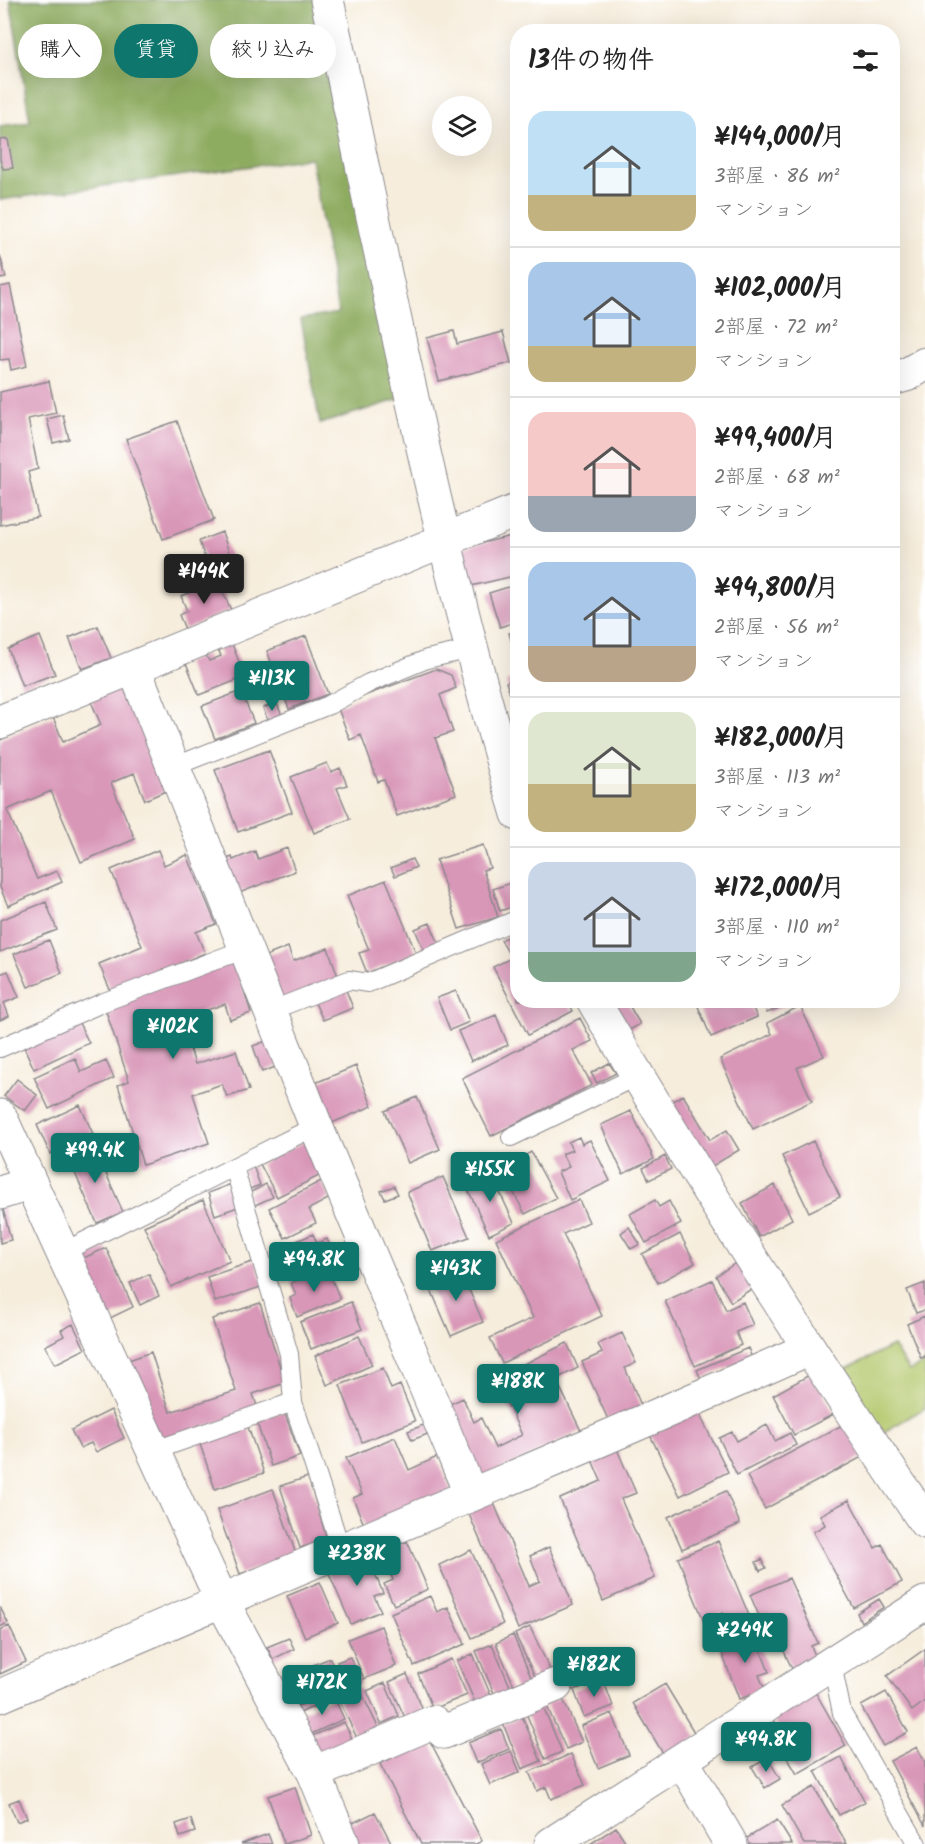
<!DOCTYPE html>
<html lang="ja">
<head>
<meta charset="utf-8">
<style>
  body { margin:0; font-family:Kalam,"Klee One",sans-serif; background:#f2f2f2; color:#222; height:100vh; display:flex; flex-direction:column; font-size:22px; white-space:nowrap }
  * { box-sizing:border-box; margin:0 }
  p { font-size:20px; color:#767676 }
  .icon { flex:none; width:33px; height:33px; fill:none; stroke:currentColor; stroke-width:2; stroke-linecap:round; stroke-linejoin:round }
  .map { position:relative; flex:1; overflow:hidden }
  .panel { position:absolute; left:510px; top:24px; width:390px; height:984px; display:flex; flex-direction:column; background:#fff; border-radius:24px; box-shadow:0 6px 24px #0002 }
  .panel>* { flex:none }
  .guide { position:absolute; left:18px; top:24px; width:402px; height:54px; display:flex; gap:12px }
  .fabs { position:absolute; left:432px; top:96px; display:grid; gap:12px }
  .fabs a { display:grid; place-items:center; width:60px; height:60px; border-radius:50%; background:#fff; box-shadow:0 6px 24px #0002; font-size:30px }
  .price { position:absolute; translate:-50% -51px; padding:0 14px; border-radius:6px; background:#0f766e; color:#fff; font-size:20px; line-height:39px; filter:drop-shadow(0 2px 3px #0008) }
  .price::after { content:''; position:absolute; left:50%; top:36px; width:18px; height:14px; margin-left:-9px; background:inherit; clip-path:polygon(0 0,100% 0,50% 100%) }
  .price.current { background:#222; color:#fff }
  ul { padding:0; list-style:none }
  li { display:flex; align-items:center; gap:18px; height:150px; padding:0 18px }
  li+li { border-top:2px solid #e0e0e0 }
  li span { display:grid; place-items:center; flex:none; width:168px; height:120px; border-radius:18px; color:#555 }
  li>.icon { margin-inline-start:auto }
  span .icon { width:72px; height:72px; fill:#fffc; stroke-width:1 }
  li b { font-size:26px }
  h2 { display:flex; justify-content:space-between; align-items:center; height:72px; padding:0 18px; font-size:26px }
  .chip { padding:0 21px; border-radius:27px; background:#fff; box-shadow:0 6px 24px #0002; font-size:21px; line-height:54px }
  .chip.current { background:#0f766e; color:#fff }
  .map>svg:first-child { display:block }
</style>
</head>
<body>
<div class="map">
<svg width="925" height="1844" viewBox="0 0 925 1844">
  <rect width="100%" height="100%" fill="#fff"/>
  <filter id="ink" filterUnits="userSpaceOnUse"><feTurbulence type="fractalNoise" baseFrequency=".0167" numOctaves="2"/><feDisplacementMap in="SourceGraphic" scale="12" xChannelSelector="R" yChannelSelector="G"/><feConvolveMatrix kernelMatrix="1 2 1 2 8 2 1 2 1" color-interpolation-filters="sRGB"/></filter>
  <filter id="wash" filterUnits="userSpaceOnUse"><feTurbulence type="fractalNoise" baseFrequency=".008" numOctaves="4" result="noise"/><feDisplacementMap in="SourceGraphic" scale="24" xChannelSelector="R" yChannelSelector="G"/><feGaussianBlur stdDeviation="1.35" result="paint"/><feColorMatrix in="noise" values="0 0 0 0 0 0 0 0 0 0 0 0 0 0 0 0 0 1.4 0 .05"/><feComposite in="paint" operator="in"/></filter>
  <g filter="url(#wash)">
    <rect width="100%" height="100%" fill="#f6eddc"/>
    <path fill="#b3c86c" stroke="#6a7554" stroke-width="1.5" d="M893 1346 909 1371 925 1363V1408L877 1436 840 1372Z"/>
    <path fill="#8eac60" stroke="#58674e" stroke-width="1.5" d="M10 0H316L403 398 320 424 301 319 338 313 311 158 0 200V126L30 122Z"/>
    <g id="blocks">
      <path fill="#d997b8" d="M8 139 13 168 3 169 0 160V140Z
        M0 255 6 278 0 279Z
        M10 285 27 366 11 370 9 359 0 360V287Z
        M454 331 457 344 503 332 511 363 439 381 427 338Z
        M49 381 56 413 28 419 38 469 28 472 38 517 0 525V392Z
        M63 415 69 439 53 443 47 419Z
        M177 421 214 520 163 539 126 439Z
        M222 532 234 567 211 575 199 541Z
        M515 535 518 575 471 586 462 548Z
        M218 581 231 610 185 629 179 615 187 611 181 596Z
        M518 584V621L500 627 489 593Z
        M98 626 111 658 82 669 69 638Z
        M518 630V661H517L509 633Z
        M40 636 55 674 22 686 8 649Z
        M306 636 328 694 289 709 267 651Z
        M232 644 245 677 199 695 186 663 206 655 209 661 221 656 218 649Z
        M436 669 451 675 456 688 440 695 453 732 435 738 456 794 397 816 384 780 378 782 361 735 350 740 337 706Z
        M518 678V717H517L506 682Z
        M123 686 168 790 145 800 134 773 111 783 135 839 81 862 51 791 7 810 37 879 57 871 62 882 8 906 0 887V740L53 717 63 742 101 725 91 701Z
        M241 691 254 723 215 739 202 706Z
        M277 703 282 716 268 721 263 708Z
        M269 750 292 812 238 832 215 770Z
        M327 763 331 772 340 768 347 785 337 788 350 819 314 833 291 777Z
        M483 845 490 868 483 870 498 917 459 929 436 860Z
        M287 848 295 871 229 897 216 863 232 857 233 860 255 851 258 859Z
        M158 850 164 865 187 855 216 924 196 932 205 953 111 992 99 964 142 946 111 870Z
        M412 859 416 867 395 876 391 868Z
        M386 880 416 953 367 973 359 953 369 950 347 896Z
        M517 881 518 905 500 911 493 889Z
        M46 902 57 930 0 952V920Z
        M430 923 439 944 424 951 415 929Z
        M518 931V1000H567L573 1011 528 1035 493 967 511 958 501 940Z
        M49 940 62 973 28 987 14 954Z
        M288 947 293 961 328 948 339 979 278 1003 261 958Z
        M235 962 251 1013 230 1020 225 1004 180 1019 195 1064 236 1051 249 1090 227 1097 222 1084 193 1094 209 1143 143 1165 118 1085 129 1081 104 1005Z
        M8 971 19 997 4 1003 9 1016 0 1020V974Z
        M346 990 353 1008 323 1020 315 1003Z
        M456 991 469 1022 450 1030 437 998Z
        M601 1000H626L640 1024 621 1035Z
        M704 1000H749L757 1017 711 1037 697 1004Z
        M763 1000H797V1001L767 1013Z
        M800 1006 824 1056 797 1068 812 1101 753 1129 720 1059 772 1034 767 1023Z
        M496 1015 508 1045 471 1061 458 1031Z
        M580 1018 592 1041 573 1050 592 1085 491 1136 462 1078Z
        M78 1021 89 1043 34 1069 24 1047Z
        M269 1040 278 1066 262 1072 253 1046Z
        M75 1058 81 1072 106 1061 114 1078 49 1109 34 1077Z
        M609 1063 616 1073 597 1083 591 1073Z
        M356 1066 372 1106 332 1123 315 1083Z
        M17 1079 37 1095 25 1111 4 1096Z
        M683 1095 710 1140 727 1130 739 1150 704 1171 665 1105Z
        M417 1097 440 1149 408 1163 385 1111Z
        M80 1105 93 1134 50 1154 37 1125Z
        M631 1111 654 1159 623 1174 601 1125Z
        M579 1137 582 1144 590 1140 610 1181 570 1200 558 1172 569 1167 562 1154 572 1150 568 1142Z
        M306 1141 323 1174 277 1197 260 1164Z
        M813 1141 840 1197 809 1212 782 1156Z
        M93 1144 123 1212 97 1223 67 1155Z
        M531 1152 556 1198 525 1214 501 1169Z
        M665 1156 671 1169 649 1180 643 1168Z
        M253 1166 260 1185 250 1189 243 1170Z
        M490 1171 514 1223 489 1235 465 1183Z
        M443 1177 469 1237 432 1251 407 1192Z
        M321 1181 330 1198 309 1209 316 1223 285 1238 269 1208Z
        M231 1184 238 1207 215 1215 208 1193Z
        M266 1184 273 1197 253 1206 247 1194Z
        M775 1185 792 1219 759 1237 742 1203Z
        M394 1186 398 1194 385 1199 381 1191Z
        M203 1200 230 1261 171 1287 144 1226Z
        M579 1200 589 1222 563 1234 602 1316 502 1363 490 1338 533 1318 496 1239Z
        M655 1200 659 1207 669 1201 681 1224 646 1243 630 1214Z
        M0 1205H2L11 1240 0 1243Z
        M629 1227 640 1244 631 1249 621 1233Z
        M313 1234 317 1243 327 1239 336 1259 290 1279 278 1249Z
        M680 1234 695 1263 658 1283 642 1254Z
        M106 1248 133 1307 104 1321 77 1261Z
        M255 1261 264 1286 215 1302 207 1277Z
        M737 1262 753 1288 731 1302 716 1276Z
        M327 1268 340 1299 297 1317 290 1298 296 1295 291 1283Z
        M460 1269 483 1322 451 1336 428 1283Z
        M149 1274 159 1296 140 1305 130 1283Z
        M712 1280 726 1310 743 1302 753 1325 736 1332 741 1345 695 1366 665 1301Z
        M925 1283V1310L916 1313 907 1290Z
        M351 1302 362 1329 311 1349 300 1322Z
        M260 1303 285 1383 253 1394 258 1409 156 1443 129 1360 151 1352 170 1412 236 1391 212 1319Z
        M925 1316V1357L921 1358 907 1324Z
        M73 1324 85 1349 55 1364 45 1346 64 1336 61 1330Z
        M622 1333 636 1363 625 1368 644 1412 611 1426 582 1362 602 1353 598 1344Z
        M359 1336 372 1365 327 1385 315 1356Z
        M567 1343 578 1368 556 1379 581 1431 474 1482 439 1409 463 1398 474 1422 481 1418 495 1448 522 1435 495 1378Z
        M748 1348 752 1358 701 1379 697 1370Z
        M383 1368 391 1389 400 1385 415 1421 362 1442 340 1385Z
        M813 1373 834 1414 794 1435 773 1395Z
        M111 1410 124 1438 96 1452 91 1443 80 1448 71 1430Z
        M284 1411 300 1456 271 1466 256 1420Z
        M698 1411 728 1472 680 1496 650 1435Z
        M429 1423 433 1432 412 1440 408 1431Z
        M247 1424 264 1473 215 1489 199 1441Z
        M844 1424 862 1457 765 1509 747 1476Z
        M767 1425 775 1441 790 1433 796 1445 737 1475 719 1438 732 1432 737 1441Z
        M395 1437 409 1470 437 1457 451 1491 365 1527 353 1498 362 1494 346 1458Z
        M617 1449 636 1493 621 1499 655 1578 603 1601 560 1499 601 1481 592 1460Z
        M308 1477 327 1539 300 1548 280 1486Z
        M273 1489 296 1554 240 1574 217 1510Z
        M726 1491 740 1524 682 1549 668 1517Z
        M849 1500 875 1548 882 1544 902 1582 854 1608 813 1532 825 1525 820 1515Z
        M493 1501 529 1586 540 1581 530 1556 549 1547 573 1605 518 1629 468 1512Z
        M407 1541 428 1589 394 1605 384 1584 393 1580 381 1552Z
        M718 1541 753 1625 732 1633 723 1613 704 1621 678 1558Z
        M471 1550 503 1624 472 1638 439 1565Z
        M366 1552 383 1593 374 1596 381 1611 351 1624 327 1569Z
        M762 1559 766 1568 760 1571 756 1562Z
        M789 1578 818 1643 811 1646 817 1660 793 1671 779 1640 771 1643 750 1595Z
        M320 1582 338 1623 305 1637 287 1596Z
        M430 1596 437 1612 448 1607 465 1644 414 1666 391 1613Z
        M879 1599 884 1607 861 1622 857 1613Z
        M0 1607 8 1623 0 1627Z
        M9 1626 26 1662 0 1674V1630Z
        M381 1626 396 1666 364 1679 348 1639Z
        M530 1627 552 1674 537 1681 515 1634Z
        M754 1632 769 1672 759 1675 765 1690 739 1699 719 1645Z
        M513 1635 533 1682 516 1690 496 1643Z
        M289 1638 294 1649 273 1659 267 1647Z
        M492 1644 512 1691 496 1698 476 1651Z
        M925 1649V1701L912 1711 887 1676Z
        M473 1654 492 1698 476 1705 457 1661Z
        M350 1657 361 1683 348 1688 337 1662Z
        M330 1658 342 1688 298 1706 286 1676Z
        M451 1659 467 1695 433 1709 418 1674Z
        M407 1674 424 1712 406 1720 389 1682Z
        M603 1679 613 1706 584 1717 574 1690Z
        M385 1683 399 1716 381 1724 367 1691Z
        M665 1684 697 1737 665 1757 633 1703Z
        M359 1688 378 1727 357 1738 338 1698Z
        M886 1692 908 1732 883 1746 861 1706Z
        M816 1693 846 1746 797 1774 785 1754 791 1750 773 1718Z
        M334 1697 344 1719 309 1735 300 1713Z
        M562 1697 582 1742 566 1749 546 1704Z
        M543 1706 562 1752 545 1759 526 1713Z
        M612 1713 629 1755 598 1768 581 1726Z
        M522 1716 541 1761 522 1769 503 1724Z
        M344 1722 354 1743 331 1754 316 1751 310 1737Z
        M501 1729 509 1749 476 1763 468 1743Z
        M429 1739 482 1841 476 1844H421L380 1764Z
        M917 1747 925 1762V1826L890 1761Z
        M511 1751 520 1772 490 1785 481 1764Z
        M571 1754 585 1785 551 1799 546 1787 537 1791 529 1772Z
        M841 1757 865 1802 839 1815 815 1771Z
        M768 1758 780 1779 765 1788 752 1767Z
        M295 1787 311 1835 284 1844 268 1796Z
        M814 1787 847 1844H804L782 1805Z
        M19 1799 27 1818 17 1822 9 1803Z
        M347 1810 353 1823 375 1812 392 1844H353Z
        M191 1819 195 1832 180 1837 176 1824Z
        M777 1820 792 1844H747L744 1840Z
        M616 1827 627 1844H590Z
        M268 1834 272 1844H241Z"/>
    </g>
  </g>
  <g filter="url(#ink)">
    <use href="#blocks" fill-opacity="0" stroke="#8c888c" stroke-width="1.5"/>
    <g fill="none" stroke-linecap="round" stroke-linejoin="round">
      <g stroke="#8c888c" stroke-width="20">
        <path id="service" d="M173 767 329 705 369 683 427 659 472 649
          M270 1011 349 980 368 983 518 919
          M0 1048 104 1002 245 949
          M511 1137 637 1076
          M234 1167 289 1354 293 1402 341 1549
          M61 1253 316 1126
          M153 1451 293 1402
          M832 1664 842 1713 917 1844"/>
      </g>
      <g stroke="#8c888c" stroke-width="35">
        <path id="minor" d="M327 0C386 272 437 547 518 814
          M892 379 906 375 925 364
          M134 668 316 1126 471 1495
          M0 722 518 510
          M593 1000C697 1179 810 1351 925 1522
          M0 1116 221 1599 314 1773 343 1844
          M0 1193 29 1184
          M0 1696C269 1578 541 1469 808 1349
          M683 1762 731 1844
          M314 1773 433 1722 444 1732 556 1685
          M551 1844 925 1603"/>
      </g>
      <use href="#service" stroke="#fff" stroke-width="18"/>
      <use href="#minor" stroke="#fff" stroke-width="33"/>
    </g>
  </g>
</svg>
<div class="fabs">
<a><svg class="icon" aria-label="layers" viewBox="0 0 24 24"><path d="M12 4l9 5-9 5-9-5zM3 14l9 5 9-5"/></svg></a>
</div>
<b class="price current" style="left:204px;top:605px">¥144K</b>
<b class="price" style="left:272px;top:712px">¥113K</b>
<b class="price" style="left:173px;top:1060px">¥102K</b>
<b class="price" style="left:95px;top:1184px">¥99.4K</b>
<b class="price" style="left:490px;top:1203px">¥155K</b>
<b class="price" style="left:314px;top:1293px">¥94.8K</b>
<b class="price" style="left:456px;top:1302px">¥143K</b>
<b class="price" style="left:518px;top:1415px">¥188K</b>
<b class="price" style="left:357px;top:1587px">¥238K</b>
<b class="price" style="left:745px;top:1664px">¥249K</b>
<b class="price" style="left:594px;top:1698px">¥182K</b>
<b class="price" style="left:322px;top:1716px">¥172K</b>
<b class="price" style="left:766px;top:1773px">¥94.8K</b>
<div class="guide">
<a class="chip">購入</a>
<a class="chip current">賃貸</a>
<a class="chip">絞り込み</a>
</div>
<section class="panel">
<h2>13件の物件<svg class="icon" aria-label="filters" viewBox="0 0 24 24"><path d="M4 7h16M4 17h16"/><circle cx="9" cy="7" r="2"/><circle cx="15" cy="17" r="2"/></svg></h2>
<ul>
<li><span style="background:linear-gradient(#bfe0f5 70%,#c2b280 0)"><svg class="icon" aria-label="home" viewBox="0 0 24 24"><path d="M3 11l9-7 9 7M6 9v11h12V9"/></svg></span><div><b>¥144,000/月</b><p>3部屋 · 86 m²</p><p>マンション</p></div></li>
<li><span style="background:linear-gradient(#a9c7e8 70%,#c2b280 0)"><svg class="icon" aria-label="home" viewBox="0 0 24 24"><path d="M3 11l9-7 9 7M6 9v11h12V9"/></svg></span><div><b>¥102,000/月</b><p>2部屋 · 72 m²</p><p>マンション</p></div></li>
<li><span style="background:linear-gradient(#f6c9c9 70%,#9aa5b1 0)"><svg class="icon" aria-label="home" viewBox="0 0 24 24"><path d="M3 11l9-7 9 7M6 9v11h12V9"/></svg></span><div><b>¥99,400/月</b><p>2部屋 · 68 m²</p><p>マンション</p></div></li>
<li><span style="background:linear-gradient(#a9c7e8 70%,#b9a48a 0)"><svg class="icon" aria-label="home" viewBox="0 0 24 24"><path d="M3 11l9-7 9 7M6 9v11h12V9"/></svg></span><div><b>¥94,800/月</b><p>2部屋 · 56 m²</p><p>マンション</p></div></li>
<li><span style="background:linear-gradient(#dfe7d0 60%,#c2b280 0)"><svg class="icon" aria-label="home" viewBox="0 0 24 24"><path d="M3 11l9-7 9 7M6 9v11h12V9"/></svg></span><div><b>¥182,000/月</b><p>3部屋 · 113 m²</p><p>マンション</p></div></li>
<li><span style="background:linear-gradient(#c9d6e8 75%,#7fa58c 0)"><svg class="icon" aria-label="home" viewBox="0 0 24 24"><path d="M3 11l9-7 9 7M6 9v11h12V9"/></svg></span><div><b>¥172,000/月</b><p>3部屋 · 110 m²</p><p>マンション</p></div></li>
</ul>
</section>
</div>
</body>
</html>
